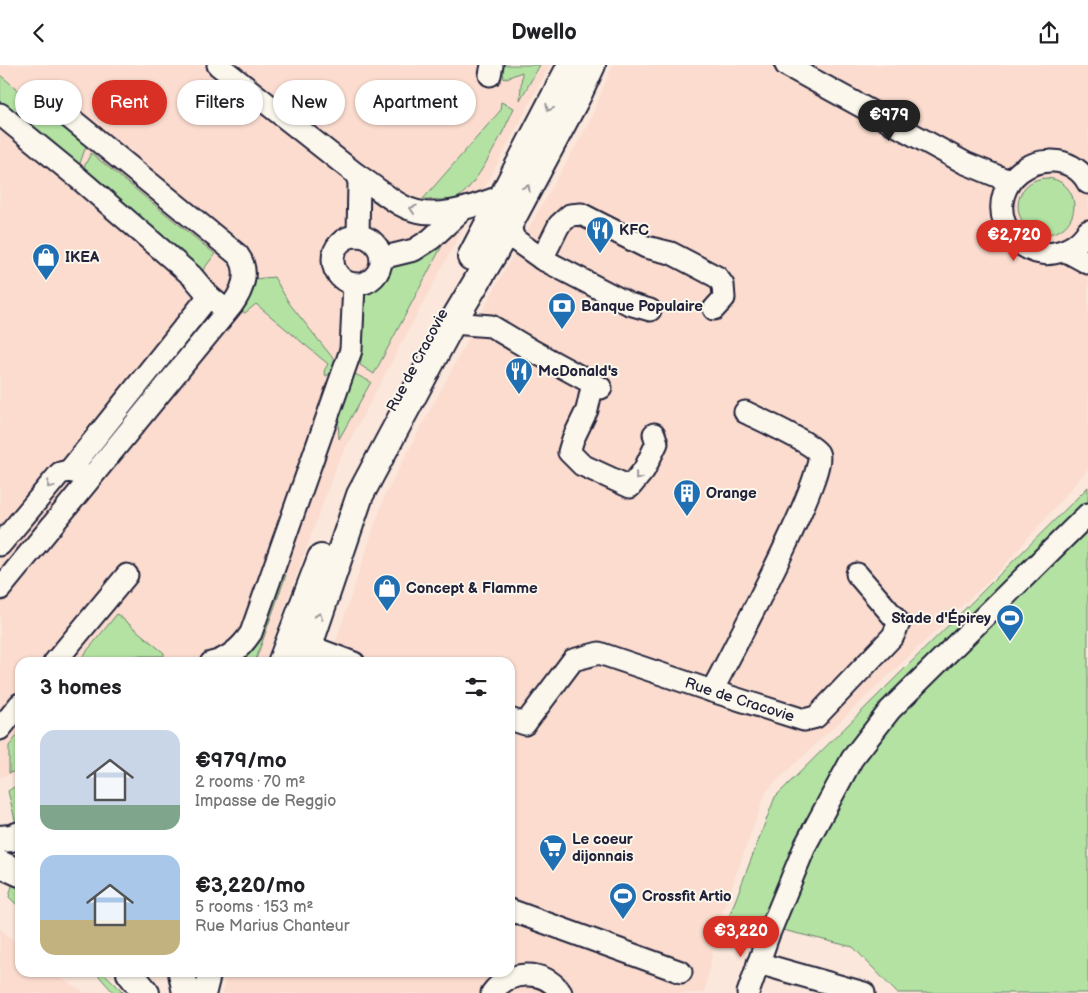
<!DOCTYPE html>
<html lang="en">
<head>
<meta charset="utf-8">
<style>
  body { margin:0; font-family:"Balsamiq Sans",sans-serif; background:#f2f2f2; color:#202124; height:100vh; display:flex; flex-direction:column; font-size:19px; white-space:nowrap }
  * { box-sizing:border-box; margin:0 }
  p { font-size:16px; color:#757577 }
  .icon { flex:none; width:28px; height:28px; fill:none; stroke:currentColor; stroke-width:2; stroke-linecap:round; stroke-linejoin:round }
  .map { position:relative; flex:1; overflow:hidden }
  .sheet { position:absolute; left:15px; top:592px; width:500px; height:320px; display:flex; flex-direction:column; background:#fff; border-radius:15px; box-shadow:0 1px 4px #0004 }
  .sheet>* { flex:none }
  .banner { position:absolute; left:15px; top:15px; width:500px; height:45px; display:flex; gap:10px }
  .price { position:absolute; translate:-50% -42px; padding:0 11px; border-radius:18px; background:#d93025; color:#fff; font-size:16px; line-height:32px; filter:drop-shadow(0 1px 2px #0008) }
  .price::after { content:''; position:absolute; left:50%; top:30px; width:15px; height:11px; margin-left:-8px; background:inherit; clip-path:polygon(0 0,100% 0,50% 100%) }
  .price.active { background:#222; color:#fff }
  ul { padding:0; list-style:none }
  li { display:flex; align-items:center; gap:15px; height:125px; padding:0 25px }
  li span { display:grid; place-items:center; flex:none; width:140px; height:100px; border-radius:15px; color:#555 }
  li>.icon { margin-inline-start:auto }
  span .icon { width:60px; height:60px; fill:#fffc; stroke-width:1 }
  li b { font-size:21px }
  h2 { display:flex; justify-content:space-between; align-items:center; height:60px; padding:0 25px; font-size:21px }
  .tag { padding:0 18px; border-radius:22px; background:#fff; box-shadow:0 1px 4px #0004; font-size:18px; line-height:45px }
  .tag.active { background:#d93025; color:#fff }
  header { display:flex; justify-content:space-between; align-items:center; height:65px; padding:0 25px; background:#fff; font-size:22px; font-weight:700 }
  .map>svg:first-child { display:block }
</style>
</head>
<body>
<header><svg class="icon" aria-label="back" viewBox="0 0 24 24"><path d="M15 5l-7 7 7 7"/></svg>Dwello<svg class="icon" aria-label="share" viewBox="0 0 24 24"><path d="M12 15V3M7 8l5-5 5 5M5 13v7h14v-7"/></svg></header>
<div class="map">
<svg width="1088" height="928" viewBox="0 0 1088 928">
  <rect width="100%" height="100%" fill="#fbe7db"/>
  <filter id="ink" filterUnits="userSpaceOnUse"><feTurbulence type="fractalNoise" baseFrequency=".02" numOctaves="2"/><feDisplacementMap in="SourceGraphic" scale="10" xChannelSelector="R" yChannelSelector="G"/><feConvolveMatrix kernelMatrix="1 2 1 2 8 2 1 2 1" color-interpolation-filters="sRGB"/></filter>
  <g filter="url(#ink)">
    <path fill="#fbdccf" d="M0 0H550L337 399 265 597 20 598V707L0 712Z
      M613 0H1088V404L1001 504 766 726 720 854 704 928H223L225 908H510V598L329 597 385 430 507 201 588 60Z
      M0 864 20 881V908H53L85 928H0Z"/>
    <path fill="#b3e2a2" stroke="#6a826e" d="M502 0H540L520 35 522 7 504 14Z
      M0 10 86 81 78 104 0 41Z
      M501 37 514 43C506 62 473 130 454 134 444 136 432 134 423 134L500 46Z
      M91 88 215 189 200 209 82 106Z
      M1018 141a28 28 0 1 1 56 0a28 28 0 1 1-56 0Z
      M444 177 374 309 360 300 362 290 365 230C383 219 386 221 392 198L418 189Z
      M274 212 289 238 336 297 331 308 326 311 324 306 328 299 256 239 245 248 241 246 252 226 254 214Z
      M355 309 371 317 339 374 338 353Z
      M1088 422V928H897L853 882 729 852 775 732Z
      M284 510H286L255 597 240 598 258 578 264 564 267 541 275 532Z
      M117 549 164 588V591H133L116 597H78Z
      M20 667V705L9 708V681Z
      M20 718V763H17L8 726Z
      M13 817 20 821V843L9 832Z
      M96 908H104L124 928H114Z"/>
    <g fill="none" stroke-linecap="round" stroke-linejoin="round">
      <g stroke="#22223b" stroke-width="25">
        <g id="minor">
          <path d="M218 0 356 109 359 117 358 171"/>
          <path d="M786 0 965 98 1009 116"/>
          <path d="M490 10 492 0"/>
          <path d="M0 49 77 112 192 211 209 231 227 246"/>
          <path d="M356 109C372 119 385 131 401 140 431 158 472 142 502 131"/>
          <path d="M1088 118C1081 104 1065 95 1050 96 1002 98 983 155 1025 182 1033 187 1043 190 1054 188 1069 185 1079 179 1088 166"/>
          <path d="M509 159 514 174 542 194 629 239 650 245"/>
          <circle cx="357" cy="195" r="24"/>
          <path d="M1066 186 1088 198"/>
          <path d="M381 193 414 185 431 174 461 146"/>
          <path d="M542 194 559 160 570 150 581 149 646 182 671 188 717 212 723 220 724 233 714 244"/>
          <path d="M452 258 491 261 533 286 601 323"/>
          <path d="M593 318 587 345 573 374 569 387 582 400 630 422 644 405 657 378 654 369"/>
          <path d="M69 406 209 231"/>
          <path d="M0 480 60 408 69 406 82 409"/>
          <path d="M0 524 232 240C243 225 250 206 238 190L54 40"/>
          <path d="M309 581 354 598"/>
          <path d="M54 598 127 510"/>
          <path d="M211 598C229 594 241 583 251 568L351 285 354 219"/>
          <path d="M712 626C726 598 830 405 818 388 812 378 759 354 745 347"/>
          <path id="s1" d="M510 654 525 659 573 595 599 588 712 626 804 655 816 652 893 571 899 558 857 509"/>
          <path d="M0 664 20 639"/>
          <path d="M510 845 681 907"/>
          <path d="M758 898 864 928"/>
          <path d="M205 928 210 908"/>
          <path d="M492 928C508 905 545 903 561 928"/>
          <path d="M748 928 768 871 806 779 852 694 890 645 1088 449"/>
        </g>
      </g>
      <g stroke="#22223b" stroke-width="30">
        <path id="major" d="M471 192 571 0
          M281 598 321 493
          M303 598 360 430 452 258 495 186 578 30 592 0
          M0 774 11 773 20 770
          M0 799 20 808
          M130 908 146 928
          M182 908 186 928"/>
      </g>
      <use href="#minor" stroke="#fbf7ec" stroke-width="21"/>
      <use href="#major" stroke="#fbf7ec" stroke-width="26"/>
    </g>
    <defs><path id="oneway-chevron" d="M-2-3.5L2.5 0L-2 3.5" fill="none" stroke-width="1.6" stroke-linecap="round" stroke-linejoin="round" transform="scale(1.25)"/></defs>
    <g stroke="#99979c">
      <use href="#oneway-chevron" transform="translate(549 43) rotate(118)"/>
      <use href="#oneway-chevron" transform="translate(527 123) rotate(-62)"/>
      <use href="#oneway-chevron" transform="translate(413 144) rotate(-162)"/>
      <use href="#oneway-chevron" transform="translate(638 412) rotate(128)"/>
      <use href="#oneway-chevron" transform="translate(50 420) rotate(130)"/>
      <use href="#oneway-chevron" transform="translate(319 551) rotate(-71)"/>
    </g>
  </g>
  <defs>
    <g id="restaurant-pin" transform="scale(1.4375)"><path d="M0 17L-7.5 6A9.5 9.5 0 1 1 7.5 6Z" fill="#1f6fb2" stroke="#fbf7ec"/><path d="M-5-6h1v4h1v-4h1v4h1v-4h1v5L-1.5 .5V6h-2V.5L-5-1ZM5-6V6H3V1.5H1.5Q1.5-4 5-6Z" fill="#fff"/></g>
    <g id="shop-pin" transform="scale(1.4375)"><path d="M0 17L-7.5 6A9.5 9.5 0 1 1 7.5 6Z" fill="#1f6fb2" stroke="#fbf7ec"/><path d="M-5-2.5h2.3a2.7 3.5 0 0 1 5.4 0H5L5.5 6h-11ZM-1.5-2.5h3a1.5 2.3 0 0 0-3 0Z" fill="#fff"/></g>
    <g id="bank-pin" transform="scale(1.4375)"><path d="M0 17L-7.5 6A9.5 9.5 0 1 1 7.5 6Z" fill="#1f6fb2" stroke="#fbf7ec"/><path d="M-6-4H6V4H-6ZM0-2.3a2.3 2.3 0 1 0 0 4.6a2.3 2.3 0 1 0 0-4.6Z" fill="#fff"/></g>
    <g id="building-pin" transform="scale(1.4375)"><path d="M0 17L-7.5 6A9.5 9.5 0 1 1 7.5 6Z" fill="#1f6fb2" stroke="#fbf7ec"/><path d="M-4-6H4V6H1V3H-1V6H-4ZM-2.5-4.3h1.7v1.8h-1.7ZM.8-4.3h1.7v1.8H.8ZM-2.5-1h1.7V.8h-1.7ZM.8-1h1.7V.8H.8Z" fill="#fff"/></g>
    <g id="stadium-pin" transform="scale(1.4375)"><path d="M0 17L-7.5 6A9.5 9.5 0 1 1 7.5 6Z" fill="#1f6fb2" stroke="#fbf7ec"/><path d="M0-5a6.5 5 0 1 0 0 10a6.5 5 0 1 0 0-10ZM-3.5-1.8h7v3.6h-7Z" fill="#fff"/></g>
    <g id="supermarket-pin" transform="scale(1.4375)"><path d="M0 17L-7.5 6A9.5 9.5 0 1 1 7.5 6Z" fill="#1f6fb2" stroke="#fbf7ec"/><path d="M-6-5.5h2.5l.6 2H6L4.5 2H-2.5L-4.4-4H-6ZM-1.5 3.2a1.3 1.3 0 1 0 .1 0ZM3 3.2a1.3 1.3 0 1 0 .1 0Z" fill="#fff"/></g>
  </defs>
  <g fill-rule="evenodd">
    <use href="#restaurant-pin" x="600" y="165"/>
    <use href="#shop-pin" x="46" y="192"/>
    <use href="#bank-pin" x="562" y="241"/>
    <use href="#restaurant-pin" x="519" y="306"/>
    <use href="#building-pin" x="687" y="428"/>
    <use href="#shop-pin" x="387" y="523"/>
    <use href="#stadium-pin" x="1010" y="553"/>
    <use href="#supermarket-pin" x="553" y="783"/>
    <use href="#stadium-pin" x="623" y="831"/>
  </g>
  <g text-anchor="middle" stroke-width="4" stroke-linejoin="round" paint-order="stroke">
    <g font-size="15" font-weight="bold" fill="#22223b" stroke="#fbf7ec" text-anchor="start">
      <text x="619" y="170">KFC</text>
      <text x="65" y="197">IKEA</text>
      <text x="581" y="246">Banque Populaire</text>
      <text x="538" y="311">McDonald's</text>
      <text x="706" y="433">Orange</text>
      <text x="406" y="528">Concept &amp; Flamme</text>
      <text x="991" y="558" text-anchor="end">Stade d'Épirey</text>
      <text x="572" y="779">Le coeur<tspan x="572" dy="17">dijonnais</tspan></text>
      <text x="642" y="836">Crossfit Artio</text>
    </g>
    <g font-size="15" fill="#22223b" stroke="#fbf7ec">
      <text transform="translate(417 295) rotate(-62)" y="5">Rue de Cracovie</text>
      <text dy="5" stroke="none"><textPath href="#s1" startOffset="271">Rue de Cracovie</textPath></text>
    </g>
  </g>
</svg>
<b class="price active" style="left:889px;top:77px">€979</b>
<b class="price" style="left:1014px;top:197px">€2,720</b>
<b class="price" style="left:741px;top:893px">€3,220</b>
<div class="banner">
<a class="tag">Buy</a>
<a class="tag active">Rent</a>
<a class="tag">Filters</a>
<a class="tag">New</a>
<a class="tag">Apartment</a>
</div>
<section class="sheet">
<h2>3 homes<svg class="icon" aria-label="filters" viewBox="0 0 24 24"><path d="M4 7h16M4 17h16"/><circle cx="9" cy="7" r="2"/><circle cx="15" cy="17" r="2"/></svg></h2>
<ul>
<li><span style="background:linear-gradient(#c9d6e8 75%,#7fa58c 0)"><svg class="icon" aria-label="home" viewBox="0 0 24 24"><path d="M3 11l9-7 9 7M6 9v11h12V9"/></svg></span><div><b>€979/mo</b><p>2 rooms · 70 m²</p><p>Impasse de Reggio</p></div></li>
<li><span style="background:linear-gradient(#a9c7e8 65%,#c2b280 0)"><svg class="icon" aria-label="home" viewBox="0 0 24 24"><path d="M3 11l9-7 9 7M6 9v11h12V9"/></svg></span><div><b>€3,220/mo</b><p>5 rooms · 153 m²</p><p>Rue Marius Chanteur</p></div></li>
</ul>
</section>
</div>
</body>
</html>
